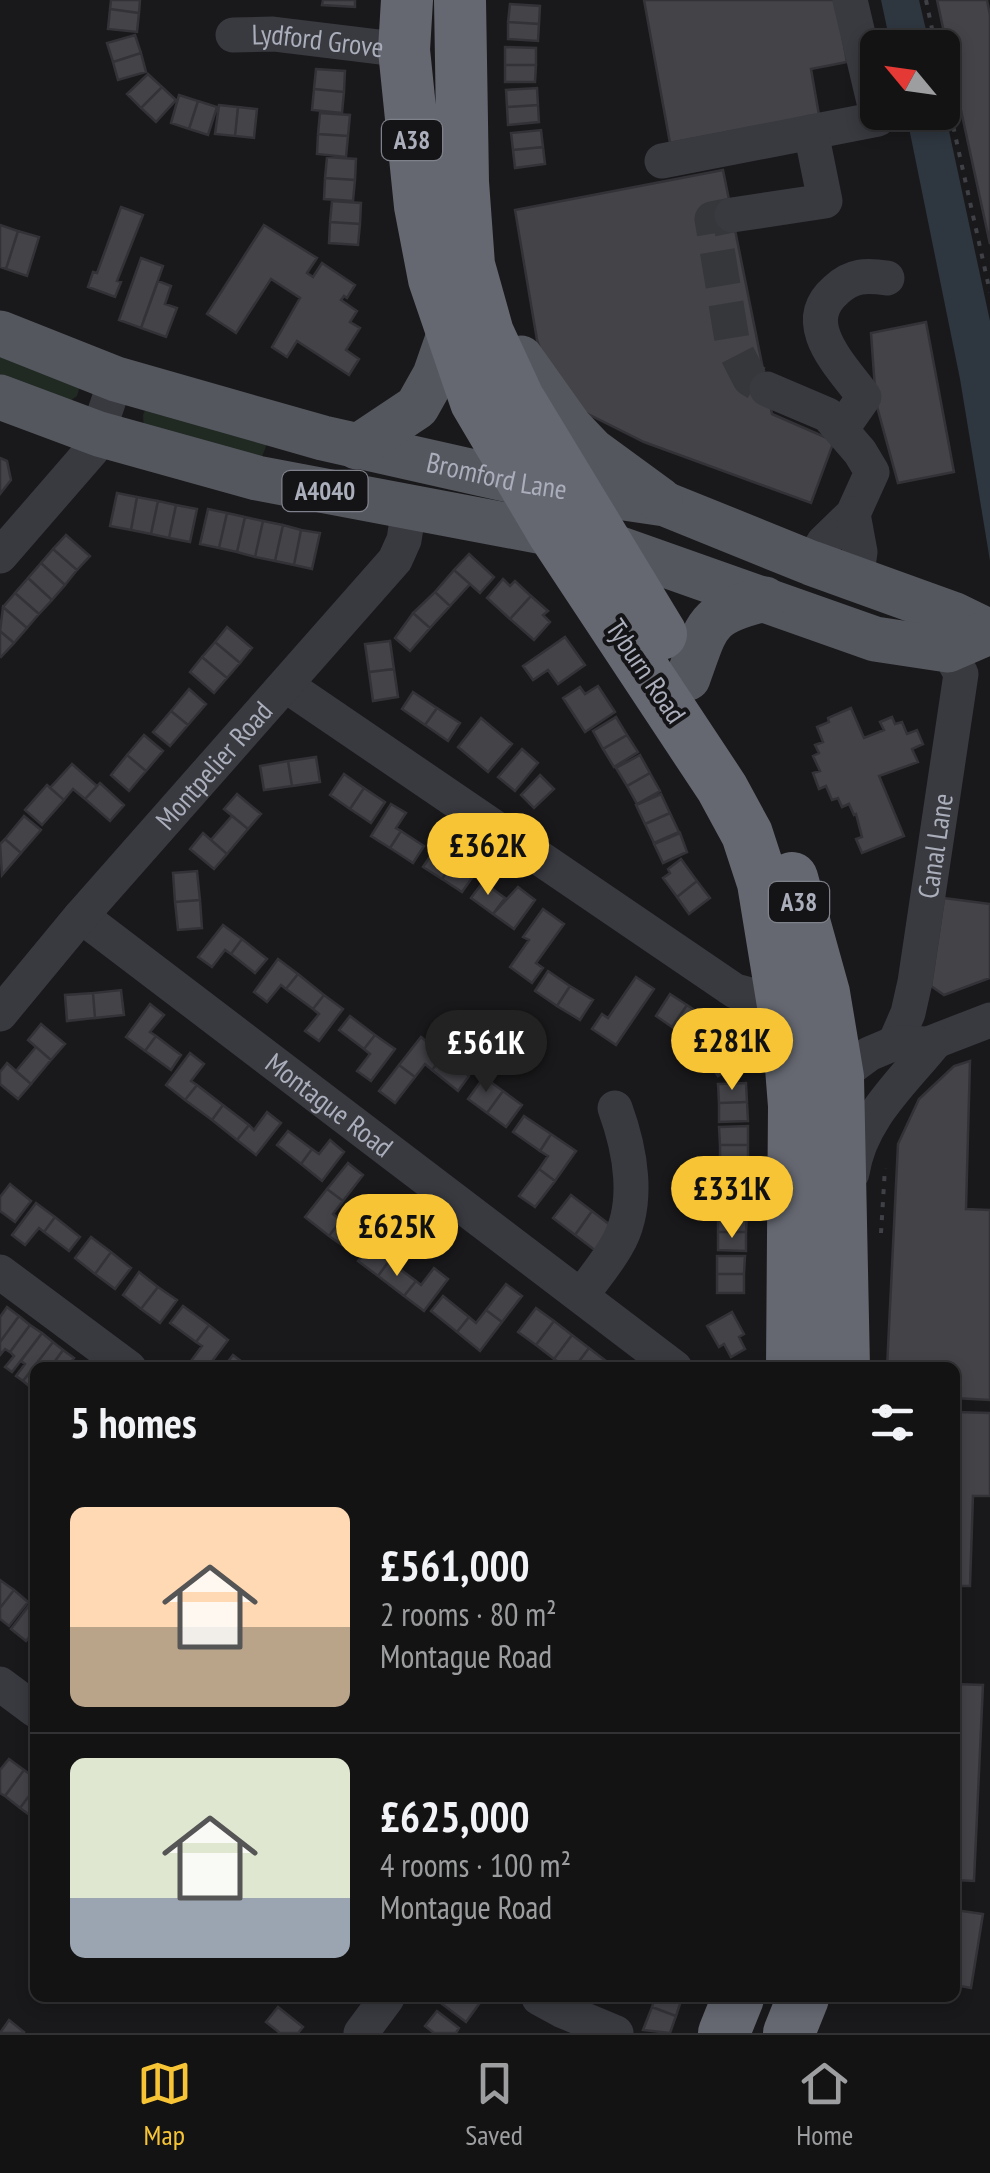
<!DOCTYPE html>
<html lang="en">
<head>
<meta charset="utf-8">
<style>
  body { margin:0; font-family:"PT Sans Narrow",sans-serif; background:#1c1c1d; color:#f1f3f6; height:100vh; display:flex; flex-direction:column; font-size:38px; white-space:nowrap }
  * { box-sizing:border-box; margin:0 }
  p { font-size:32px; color:#9d9ea0 }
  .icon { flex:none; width:55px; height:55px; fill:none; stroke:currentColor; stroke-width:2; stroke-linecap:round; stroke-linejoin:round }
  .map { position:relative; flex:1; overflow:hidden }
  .panel { position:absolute; left:30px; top:1362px; width:930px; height:640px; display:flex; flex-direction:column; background:#131314; border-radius:15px; box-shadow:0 5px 15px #0003,0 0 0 2px #323234 }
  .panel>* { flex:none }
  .needle { width:65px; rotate:299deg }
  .controls { position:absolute; left:860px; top:30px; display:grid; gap:20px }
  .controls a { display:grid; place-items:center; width:100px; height:100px; border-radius:15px; background:#131314; box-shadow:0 5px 15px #0003,0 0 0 2px #323234; font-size:50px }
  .price { position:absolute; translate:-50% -85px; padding:0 22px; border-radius:35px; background:#f7c435; color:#111; font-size:32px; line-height:65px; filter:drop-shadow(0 2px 5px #0008) }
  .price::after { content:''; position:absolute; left:50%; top:60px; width:30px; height:22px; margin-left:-15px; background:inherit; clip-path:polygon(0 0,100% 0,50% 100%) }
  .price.active { background:#222; color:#fff }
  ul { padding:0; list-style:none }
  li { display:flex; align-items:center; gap:30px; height:250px; padding:0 40px }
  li+li { border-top:2px solid #323234 }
  li span { display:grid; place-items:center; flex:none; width:280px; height:200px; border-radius:15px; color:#555 }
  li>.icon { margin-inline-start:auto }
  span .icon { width:120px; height:120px; fill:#fffc; stroke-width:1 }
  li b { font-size:42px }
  h2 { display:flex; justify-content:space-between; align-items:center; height:120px; padding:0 40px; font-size:42px }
  .menu { display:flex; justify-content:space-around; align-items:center; height:140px; border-top:2px solid #323234; background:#131314; font-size:28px; color:#9d9ea0 }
  .menu a { display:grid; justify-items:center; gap:5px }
  .menu .active { color:#f7c435 }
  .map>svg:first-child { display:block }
</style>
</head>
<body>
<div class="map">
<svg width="990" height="2033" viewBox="0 0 990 2033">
  <rect width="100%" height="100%" fill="#19191b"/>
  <path fill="#202922" d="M0 346 80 386 77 396 66 404 0 381Z
    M149 401 268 441 262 457 144 431 143 415Z"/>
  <path fill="#2e363f" d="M881 0H919L930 47H891Z
    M943 103 990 321V561L960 379 906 113 942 112Z"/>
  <path fill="#434348" stroke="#333237" stroke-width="2.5" d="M111 0H140L139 13 110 9Z
    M323 0H355V7L322 5Z
    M644 0H836L847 62 811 69 819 115 670 143Z
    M937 0H987L990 15V244Z
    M510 4 540 6 539 24 508 22Z
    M110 9 139 13 137 32 108 29Z
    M508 22 539 24 538 41 508 39Z
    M135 35 141 53 113 62 107 43Z
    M505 47 536 48V65H505Z
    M141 53 146 72 118 80 113 62Z
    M505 65H536L535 82H505Z
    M316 69 345 71 344 92 314 89Z
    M148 74 162 87 141 108 127 94Z
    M162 87 176 100 156 122 141 108Z
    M537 88 538 105 507 107 506 90Z
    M314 89 344 92 342 113 312 110Z
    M179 95 198 101 189 129 171 123Z
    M198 101 217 107 208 135 189 129Z
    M219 105 238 107 235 136 215 134Z
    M538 105 539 122 508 125 507 107Z
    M238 107 257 109 254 138 235 136Z
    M320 113 350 115 348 136 318 134Z
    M541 130 543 147 513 150 511 133Z
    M318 134 348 136 346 157 317 154Z
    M543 147 545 164 515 168 513 150Z
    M327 157 356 159 355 180 325 178Z
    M723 170 772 414 834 441 811 503 644 442 578 409 544 360 537 340 515 210Z
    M325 178 355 180 353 201 324 199Z
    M332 201 361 203 360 224 330 222Z
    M121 207 143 215 117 281 121 282 115 297 88 287 93 272 97 273Z
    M330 222 360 224 358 245 329 243Z
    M0 225 18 231 6 269 0 267Z
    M264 225 317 258 307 273 313 277 322 263 355 285 347 298 344 296 341 300 357 311 350 322 360 328 346 350 359 359 349 375 297 341 287 357 272 347 300 298 271 279 236 333 207 314Z
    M18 231 39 237 27 276 6 269Z
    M141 258 163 266 141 328 119 320Z
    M158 281 171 286 165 304 177 308 166 337 141 328Z
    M926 322 954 472 898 483 876 403 871 333Z
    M0 458 7 461 11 480 0 494Z
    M117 493 137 497 131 530 110 526Z
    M137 497 158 501 151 534 131 530Z
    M158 501 176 505 169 538 151 534Z
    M176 505 197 509 190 542 169 538Z
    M208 509 227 513 219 548 200 544Z
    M227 513 245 517 237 552 219 548Z
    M245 517 263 521 255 557 237 552Z
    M263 521 283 525 275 561 255 557Z
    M283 525 301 530 294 565 275 561Z
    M301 530 320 533 312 569 294 565Z
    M66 535 90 556 77 570 53 549Z
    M53 549 77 570 65 585 41 563Z
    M469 554 494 577 480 593 454 570Z
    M41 563 65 585 52 600 28 578Z
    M454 570 470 584 450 606 435 592Z
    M28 578 52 600 39 614 15 593Z
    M503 579 510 586 515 581 531 596 510 619 487 598Z
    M435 592 450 606 430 628 413 613Z
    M15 593 39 614 27 628 3 607Z
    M531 596 548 611 543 615 550 622 534 640 510 619Z
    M3 607 27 628 14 643 0 631Z
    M413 613 430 628 410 651 395 638Z
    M227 627 252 648 240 663 215 642Z
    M0 631 14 643 1 657 0 656Z
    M565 637 585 665 558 684 548 670 533 680 523 666Z
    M390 641 394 669 369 672 365 644Z
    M215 642 240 663 227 678 202 657Z
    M202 657 227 678 214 693 190 672Z
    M394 669 398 697 373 701 369 672Z
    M598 686 615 712 585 732 563 698 580 687 585 694Z
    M189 689 206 704 188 725 171 711Z
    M413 692 437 708 425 725 402 709Z
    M437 708 460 723 448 741 425 725Z
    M851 708 864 738 884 730 880 722 892 717 895 724 902 722 907 734 917 730 923 744 912 749 918 762 879 776 904 836 862 853 856 839 862 837 856 814 854 815 849 804 842 807 838 798 832 800 826 786 819 789 813 773 820 771 813 756 819 753 815 745 823 742 817 727 829 722 828 718Z
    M171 711 188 725 170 746 153 732Z
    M616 717 627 735 603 749 593 731Z
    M481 718 512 744 488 772 458 747Z
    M144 735 163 751 146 771 127 755Z
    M627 735 638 752 614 767 603 749Z
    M522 749 538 763 515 791 498 777Z
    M127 755 146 771 129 791 111 775Z
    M640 755 650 773 627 786 616 768Z
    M316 757 320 782 292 786 288 761Z
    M288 761 292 786 264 790 260 766Z
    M72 764 97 786 85 799 73 789 64 800 50 788Z
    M650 773 660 791 637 804 627 786Z
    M344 774 364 788 350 809 330 795Z
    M540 775 554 789 534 808 521 795Z
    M100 783 124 805 110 821 85 799Z
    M47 785 64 800 42 825 25 810Z
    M364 788 385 802 371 823 350 809Z
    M237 794 261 814 248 829 224 809Z
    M661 794 670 813 645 824 636 805Z
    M391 804 406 813 396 828 401 831 390 848 371 836Z
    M670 813 679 832 654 843 645 824Z
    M24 816 41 830 21 853 5 839Z
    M232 816 248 829 227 854 211 840Z
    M401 831 424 846 413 863 390 848Z
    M203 833 227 854 214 869 190 849Z
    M680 833 687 852 663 863 654 844Z
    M5 839 21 853 2 875 0 844Z
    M437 846 456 859 442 879 423 867Z
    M456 859 476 872 462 892 442 879Z
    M681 859 697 881 677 897 663 878 670 873 668 869Z
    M197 871 200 900 175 902 173 873Z
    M697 881 710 898 689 914 677 897Z
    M483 882 505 898 493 914 471 898Z
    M518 887 535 900 514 929 493 914Z
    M944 898 990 904V978L944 995 931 986Z
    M200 900 202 928 178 930 175 902Z
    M543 909 564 924 536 963 543 968 532 983 510 967 529 940 523 937Z
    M223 925 242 939 231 954 225 950 212 967 198 957Z
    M242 939 267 959 255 973 231 954Z
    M278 959 298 974 286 989 281 985 267 1002 254 992Z
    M548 971 570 986 557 1006 535 991Z
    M298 974 324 995 313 1009 286 989Z
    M636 977 654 989 616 1045 592 1029 602 1014 608 1018Z
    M570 986 593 1000 580 1020 557 1006Z
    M121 990 124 1015 95 1018 93 993Z
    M93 993 95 1018 67 1021 65 995Z
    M670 994 687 1005 672 1027 656 1016Z
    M324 995 343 1009 319 1041 305 1031 319 1014 313 1009Z
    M150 1004 164 1015 150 1032 156 1036 145 1051 126 1037Z
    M687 1005 703 1016 689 1038 672 1027Z
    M350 1016 375 1035 364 1049 339 1030Z
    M41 1024 65 1044 51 1060 28 1040Z
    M719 1029 729 1045 707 1060 696 1043Z
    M375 1035 395 1049 371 1081 357 1071 370 1054 364 1049Z
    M156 1036 181 1055 171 1070 145 1051Z
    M421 1037 444 1055 432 1070 425 1064 415 1077 399 1065Z
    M729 1045 740 1062 718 1076 707 1060Z
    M36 1047 51 1060 31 1084 16 1071Z
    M190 1053 204 1064 191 1081 197 1085 185 1100 166 1085Z
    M444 1055 469 1076 458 1091 432 1070Z
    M970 1061 966 1209 990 1210V1400L955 1398V1368H887L898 1144 919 1099 954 1066Z
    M7 1063 31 1084 18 1099 0 1084V1072Z
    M399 1065 415 1077 395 1103 379 1091Z
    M484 1077 503 1091 487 1113 468 1099Z
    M746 1083 747 1102 719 1103 718 1084Z
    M197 1085 223 1105 212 1120 185 1100Z
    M503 1091 522 1105 506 1127 487 1113Z
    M747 1102 748 1121 719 1122V1103Z
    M223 1105 249 1125 237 1140 212 1120Z
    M267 1112 281 1123 256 1155 237 1140 249 1125 254 1130Z
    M524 1116 551 1134 540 1151 513 1132Z
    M748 1126V1145H720L719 1127Z
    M288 1131 312 1149 301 1164 277 1145Z
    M551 1134 576 1151 555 1181 539 1169 548 1156 540 1151Z
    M330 1140 344 1152 322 1181 301 1164 312 1149 319 1154Z
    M720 1145H748V1164H720Z
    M348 1163 363 1175 343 1201 327 1189Z
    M539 1169 555 1181 535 1207 519 1196Z
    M719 1169 747 1170V1188H718Z
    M10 1184 31 1201 15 1222 0 1211V1197Z
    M718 1188H747L746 1207H718Z
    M327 1189 343 1201 333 1214 341 1220 329 1236 305 1217Z
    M571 1195 592 1211 575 1235 553 1218Z
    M36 1203 55 1217 44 1232 39 1228 25 1245 12 1235Z
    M592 1211 614 1228 596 1251 575 1235Z
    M718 1213H747L746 1232H718Z
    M55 1217 80 1237 69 1251 44 1232Z
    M341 1220 367 1239 356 1255 329 1236Z
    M383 1229 396 1239 383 1257 389 1261 378 1276 358 1261Z
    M718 1232H746V1251L718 1250Z
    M91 1237 111 1252 95 1274 75 1258Z
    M111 1252 131 1268 115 1289 95 1274Z
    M717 1256H745L744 1274H717Z
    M389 1261 416 1281 404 1296 378 1276Z
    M434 1268 448 1279 424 1311 404 1296 416 1281 421 1285Z
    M139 1272 158 1287 141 1309 123 1295Z
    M717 1274H744V1293H717Z
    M506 1284 522 1296 502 1322 486 1310Z
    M158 1287 177 1300 160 1323 141 1309Z
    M443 1296 469 1317 457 1332 431 1311Z
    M183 1306 209 1325 196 1342 170 1323Z
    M7 1307 19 1316 0 1342V1317Z
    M536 1308 554 1321 536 1345 518 1332Z
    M486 1310 502 1322 480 1351 457 1332 469 1317 476 1323Z
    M732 1312 744 1334 739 1337 745 1349 731 1357 724 1344 719 1347 707 1326Z
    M19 1316 30 1325 10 1352 5 1349 0 1355V1342Z
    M554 1321 572 1335 554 1359 536 1345Z
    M30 1325 42 1333 12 1372 5 1367 14 1356 10 1352Z
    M209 1325 228 1340 207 1368H199L191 1361 202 1346 196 1342Z
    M42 1333 53 1342 23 1381 16 1376 25 1364 21 1361Z
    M572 1335 589 1348 574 1368H566L554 1359Z
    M53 1342 63 1350 50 1368H35V1379L29 1386 23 1381Z
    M589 1348 606 1361 601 1368H574Z
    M63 1350 74 1358 67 1368H50Z
    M233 1355 250 1368H223Z
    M955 1412 990 1413V1496H973L970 1586H955Z
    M0 1580 14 1590 0 1608Z
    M14 1590 28 1602 9 1626 0 1619V1608Z
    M30 1604 35 1609V1630L26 1641 11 1629Z
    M955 1684 983 1685 974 1881 955 1880Z
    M9 1759 24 1770 5 1796 0 1793V1770Z
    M24 1770 35 1778V1788L20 1808 5 1796Z
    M35 1788V1819L20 1808Z
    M955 1910 983 1914 971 1988 955 1985Z
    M446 1998H470L479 2004 466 2022 442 2004Z
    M655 1998H682L676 2016 652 2007Z
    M278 2007 303 2027 298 2033H280L266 2022Z
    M652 2007 676 2016 670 2033 643 2030Z
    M437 2011 459 2028 456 2033H434L425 2026Z
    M9 2020 24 2032 23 2033H0Z"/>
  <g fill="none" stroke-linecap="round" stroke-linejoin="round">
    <path stroke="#36373b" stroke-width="35" stroke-dasharray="35 18" stroke-linecap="butt" d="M732 215 712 219 733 346 750 379 767 389"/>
    <path stroke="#3f4147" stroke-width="4" stroke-dasharray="5 8" stroke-linecap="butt" d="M926 0 936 48
      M942 76 990 292
      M881 1233 885 1168"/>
    <g stroke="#393a40" stroke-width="35">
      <path id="s1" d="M233 35 273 34 404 50"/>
      <path d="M662 161 878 119 850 0"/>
      <path d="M732 215 825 201 811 132"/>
      <path d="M767 389 828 415 860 452 872 472 853 514 824 542 811 563"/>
      <path d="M841 430 864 397C841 365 797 324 836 290 852 275 866 275 887 278"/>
      <path d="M853 514 860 552 856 580"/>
      <path d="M0 556 92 450 116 379"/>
      <path d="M287 686 735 991 765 999 781 993"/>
      <path id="s2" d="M81 916 675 1368"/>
      <path id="s3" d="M0 1014 81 916 395 560 404 540 409 508"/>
      <path id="s4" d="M895 1043 908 1013 915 982 961 674 948 650"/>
      <path d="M838 1077 869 1054 895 1043 928 1044 990 1020"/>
      <path d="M852 1173C860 1119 902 1083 935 1042"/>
      <path d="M0 1272 129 1368"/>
      <path d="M581 1296C593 1279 607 1263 617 1245 641 1204 630 1149 615 1108"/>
      <path d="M0 1684 35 1710"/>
      <path d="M539 1998 561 2010 616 2033"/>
      <path d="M361 2033 387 1998"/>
    </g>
    <g stroke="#55575f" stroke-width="45">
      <path id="s5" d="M0 333 116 379 323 438 523 483 665 504 811 563 955 615 990 632"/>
      <path d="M521 358 570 427 593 451 660 500"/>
      <path d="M0 397 99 434 257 478 606 544 875 639 948 650 989 632"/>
      <path d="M357 447 417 407 435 375 450 332"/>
      <path d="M688 678C708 623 705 614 765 599"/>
    </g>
    <path stroke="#656871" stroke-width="52" d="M407 0 404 50 420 206 434 279 476 402 554 534 722 788 747 834 763 883 789 1042 794 1106 792 1368
      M460 0 463 182 469 265 488 333 518 398 661 634
      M792 878 824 993 838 1077 844 1368
      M724 2033 738 1998
      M789 2033 803 1998"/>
  </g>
  <g text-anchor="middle" stroke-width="8" stroke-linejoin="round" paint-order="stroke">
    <g fill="#141316" stroke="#7e808a" stroke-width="2.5">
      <rect x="382" y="120" width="60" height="40" rx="8"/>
      <rect x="282.5" y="471" width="85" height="40" rx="8"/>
      <rect x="769" y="882" width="60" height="40" rx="8"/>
    </g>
    <g font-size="25" font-weight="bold" fill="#abaebb">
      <text x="412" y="149">A38</text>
      <text x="325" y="500">A4040</text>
      <text x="799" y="911">A38</text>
    </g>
    <g font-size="28" fill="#abaebb" stroke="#141316">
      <text dy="10" stroke="none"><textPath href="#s1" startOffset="85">Lydford Grove</textPath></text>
      <text dy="10" stroke="none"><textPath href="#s5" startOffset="518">Bromford Lane</textPath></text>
      <text transform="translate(646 671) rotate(56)" y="10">Tyburn Road</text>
      <text dy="10" stroke="none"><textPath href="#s3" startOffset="328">Montpelier Road</textPath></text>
      <text dy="10" stroke="none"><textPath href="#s4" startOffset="202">Canal Lane</textPath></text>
      <text dy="10" stroke="none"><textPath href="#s2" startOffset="312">Montague Road</textPath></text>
    </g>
  </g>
</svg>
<div class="controls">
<a><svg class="needle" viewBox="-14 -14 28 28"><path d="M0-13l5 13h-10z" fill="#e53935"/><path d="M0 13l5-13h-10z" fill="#9d9ea0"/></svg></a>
</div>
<b class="price" style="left:488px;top:898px">£362K</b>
<b class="price" style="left:732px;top:1093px">£281K</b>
<b class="price active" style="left:486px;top:1095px">£561K</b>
<b class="price" style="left:732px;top:1241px">£331K</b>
<b class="price" style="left:397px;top:1279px">£625K</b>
<section class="panel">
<h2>5 homes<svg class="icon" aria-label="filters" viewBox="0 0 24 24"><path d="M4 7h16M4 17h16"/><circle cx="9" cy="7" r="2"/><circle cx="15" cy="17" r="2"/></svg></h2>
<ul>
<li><span style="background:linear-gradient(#ffd9b3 60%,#b9a48a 0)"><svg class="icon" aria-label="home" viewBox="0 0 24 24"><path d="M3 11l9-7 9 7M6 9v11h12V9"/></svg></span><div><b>£561,000</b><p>2 rooms · 80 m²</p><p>Montague Road</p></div></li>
<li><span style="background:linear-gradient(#dfe7d0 70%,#9aa5b1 0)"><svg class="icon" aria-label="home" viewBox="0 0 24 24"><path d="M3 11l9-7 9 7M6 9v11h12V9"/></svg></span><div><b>£625,000</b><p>4 rooms · 100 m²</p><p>Montague Road</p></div></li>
</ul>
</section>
</div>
<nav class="menu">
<a class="active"><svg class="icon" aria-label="map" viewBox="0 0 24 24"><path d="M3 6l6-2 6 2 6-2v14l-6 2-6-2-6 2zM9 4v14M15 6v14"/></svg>Map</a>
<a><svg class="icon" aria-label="saved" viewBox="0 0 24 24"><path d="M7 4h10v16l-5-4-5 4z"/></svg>Saved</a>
<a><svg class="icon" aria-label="home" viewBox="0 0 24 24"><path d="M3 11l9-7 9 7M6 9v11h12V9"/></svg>Home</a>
</nav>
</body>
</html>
